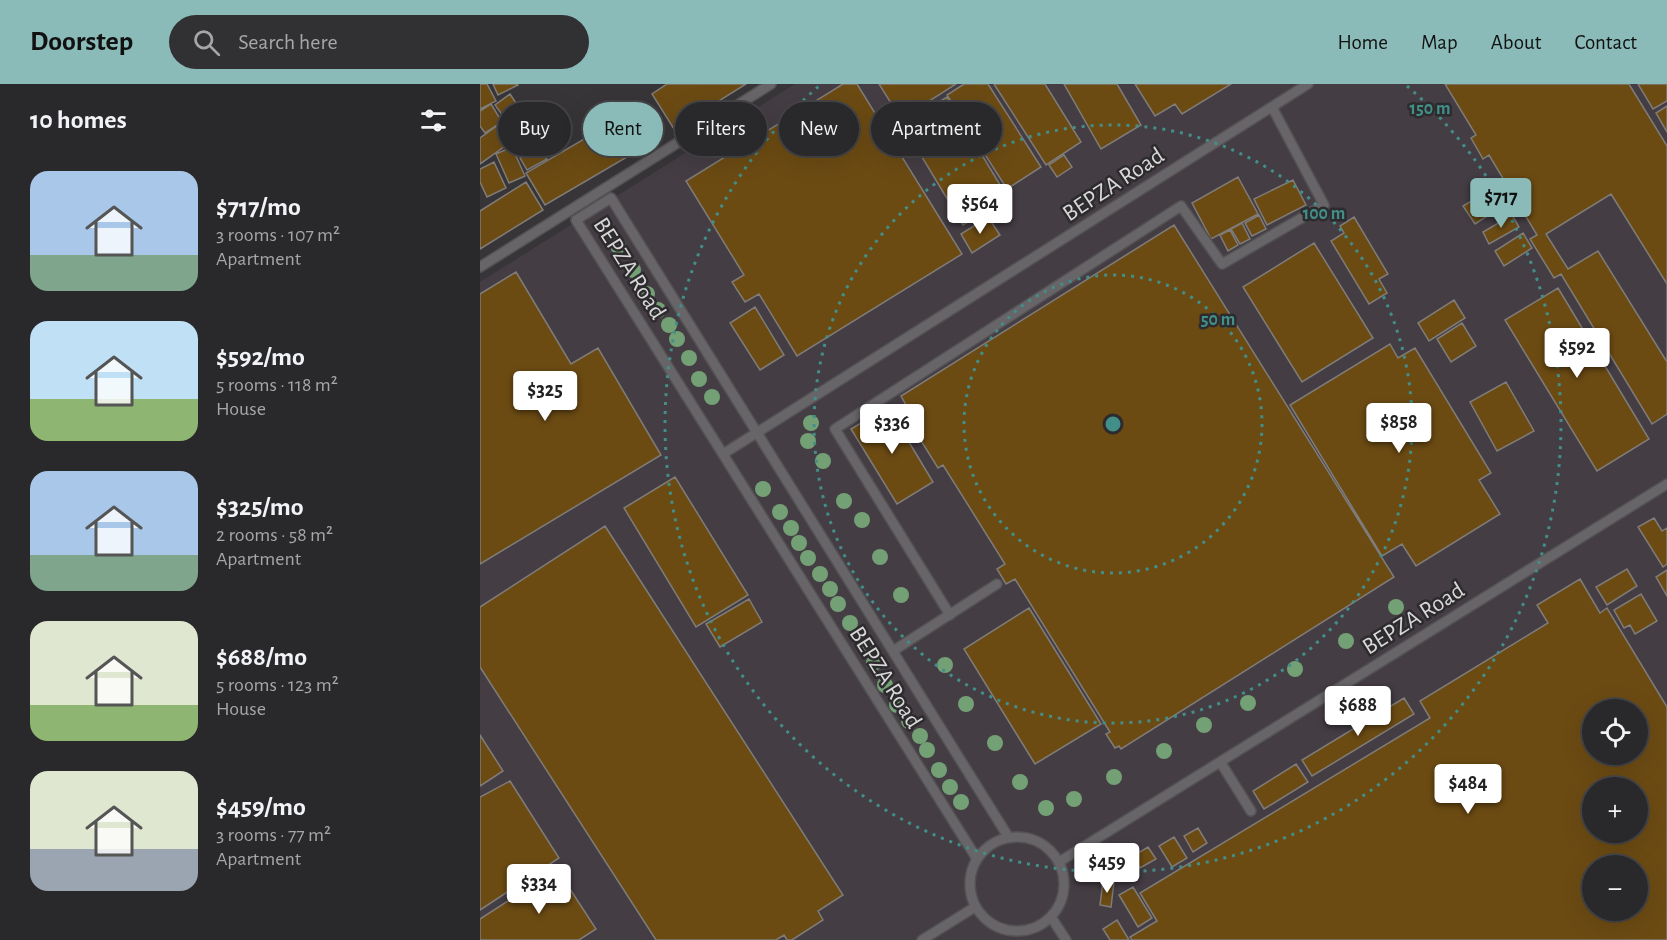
<!DOCTYPE html>
<html lang="en">
<head>
<meta charset="utf-8">
<style>
  body { margin:0; font-family:"Alegreya Sans",sans-serif; background:#313032; color:#f1f3f6; height:100vh; display:flex; flex-direction:column; font-size:22px; white-space:nowrap }
  * { box-sizing:border-box; margin:0 }
  p { font-size:20px; color:#a5a6a8 }
  .icon { flex:none; width:33px; height:33px; fill:none; stroke:currentColor; stroke-width:2; stroke-linecap:round; stroke-linejoin:round }
  .map { position:relative; flex:1; overflow:hidden }
  .sheet { display:flex; flex-direction:column; background:#29282a; width:480px }
  .sheet>* { flex:none }
  .banner { position:absolute; left:18px; top:18px; width:570px; height:54px; display:flex; gap:12px }
  .controls { position:absolute; left:1102px; top:615px; display:grid; gap:12px }
  .controls a { display:grid; place-items:center; width:66px; height:66px; border-radius:50%; background:#29282a; box-shadow:0 6px 24px #0002,0 0 0 2px #454447; font-size:30px }
  .price { position:absolute; translate:-50% -51px; padding:0 14px; border-radius:6px; background:#fff; color:#222; font-size:20px; line-height:39px; filter:drop-shadow(0 2px 3px #0008) }
  .price::after { content:''; position:absolute; left:50%; top:36px; width:18px; height:14px; margin-left:-9px; background:inherit; clip-path:polygon(0 0,100% 0,50% 100%) }
  .price.current { background:#8bbbb9; color:#111 }
  ul { padding:0; list-style:none }
  li { display:flex; align-items:center; gap:18px; height:150px; padding:0 30px }
  li span { display:grid; place-items:center; flex:none; width:168px; height:120px; border-radius:18px; color:#555 }
  li>.icon { margin-inline-start:auto }
  span .icon { width:72px; height:72px; fill:#fffc; stroke-width:1 }
  li b { font-size:26px }
  h2 { display:flex; justify-content:space-between; align-items:center; height:72px; padding:0 30px; font-size:26px }
  .tag { padding:0 21px; border-radius:27px; background:#29282a; box-shadow:0 6px 24px #0002,0 0 0 2px #454447; font-size:21px; line-height:54px }
  .tag.current { background:#8bbbb9; color:#111 }
  header { display:flex; align-items:center; gap:36px; box-sizing:border-box; height:84px; padding:0 30px; background:#8bbbb9; color:#111 }
  header strong { font-size:28px }
  nav { display:flex; gap:33px; margin-inline-start:auto; font-size:21px }
  .search { width:420px; height:54px; background:#313032; display:flex; align-items:center; gap:15px; box-sizing:border-box; padding:0 21px; border-radius:33px; color:#a5a6a8; font-size:22px }
  main { display:flex; flex:1; min-height:0 }
  .map>svg:first-child { display:block }
</style>
</head>
<body>
<header>
<strong>Doorstep</strong>
<div class="search"><svg class="icon" aria-label="search" viewBox="0 0 24 24"><circle cx="10" cy="10" r="6"/><path d="M15 15l6 6"/></svg>Search here</div>
<nav><a>Home</a><a>Map</a><a>About</a><a>Contact</a></nav>
</header>
<main>
<section class="sheet">
<h2>10 homes<svg class="icon" aria-label="filters" viewBox="0 0 24 24"><path d="M4 7h16M4 17h16"/><circle cx="9" cy="7" r="2"/><circle cx="15" cy="17" r="2"/></svg></h2>
<ul>
<li><span style="background:linear-gradient(#a9c7e8 70%,#7fa58c 0)"><svg class="icon" aria-label="home" viewBox="0 0 24 24"><path d="M3 11l9-7 9 7M6 9v11h12V9"/></svg></span><div><b>$717/mo</b><p>3 rooms · 107 m²</p><p>Apartment</p></div></li>
<li><span style="background:linear-gradient(#bfe0f5 65%,#8fb573 0)"><svg class="icon" aria-label="home" viewBox="0 0 24 24"><path d="M3 11l9-7 9 7M6 9v11h12V9"/></svg></span><div><b>$592/mo</b><p>5 rooms · 118 m²</p><p>House</p></div></li>
<li><span style="background:linear-gradient(#a9c7e8 70%,#7fa58c 0)"><svg class="icon" aria-label="home" viewBox="0 0 24 24"><path d="M3 11l9-7 9 7M6 9v11h12V9"/></svg></span><div><b>$325/mo</b><p>2 rooms · 58 m²</p><p>Apartment</p></div></li>
<li><span style="background:linear-gradient(#dfe7d0 70%,#8fb573 0)"><svg class="icon" aria-label="home" viewBox="0 0 24 24"><path d="M3 11l9-7 9 7M6 9v11h12V9"/></svg></span><div><b>$688/mo</b><p>5 rooms · 123 m²</p><p>House</p></div></li>
<li><span style="background:linear-gradient(#dfe7d0 65%,#9aa5b1 0)"><svg class="icon" aria-label="home" viewBox="0 0 24 24"><path d="M3 11l9-7 9 7M6 9v11h12V9"/></svg></span><div><b>$459/mo</b><p>3 rooms · 77 m²</p><p>Apartment</p></div></li>
</ul>
</section>
<div class="map">
<svg width="1187" height="856" viewBox="0 0 1187 856">
  <rect width="100%" height="100%" fill="#373538"/>
  <path fill="#443d44" fill-rule="evenodd" d="M315 0H1187V856H0V198ZM1113 626H1158V670H1113ZM1113 704H1158V748H1113ZM1113 782H1158V826H1113Z"/>
  <path fill="#6c4b13" stroke="#7f7c79" stroke-width="1.5" fill-rule="evenodd" d="M0 0H7L16 17 0 25Z
    M13 0H37L38 1 18 11Z
    M187 0H266L194 45 172 10Z
    M363 0H377L482 170 317 272 279 210 265 218 252 198 264 191 206 97Z
    M399 0H476L421 35Z
    M484 0H508L561 83 527 105 467 11Z
    M514 0H565L601 58 566 81Z
    M584 0H637L661 41 621 65Z
    M655 0H751L702 30 695 20 675 32Z
    M965 0H1149L1187 62V330L1172 340 1081 190 1074 194 1050 155 1057 151 1009 71 1003 75 991 54 996 51Z
    M1158 0H1187V17L1173 25Z
    M30 10 38 22 23 32 15 21Z
    M467 13 528 114 483 141 422 40Z
    M11 20 22 38 5 49 0 42V27Z
    M46 21 59 38 0 80V54Z
    M1187 22V48L1176 29Z
    M128 41 147 73 65 121 46 89Z
    M59 42 67 56 44 69 36 56Z
    M60 62 67 75 47 86 40 74Z
    M32 63 45 92 29 99 16 70Z
    M584 71 592 83 577 93 569 81Z
    M14 78 26 104 7 113 0 98V85Z
    M758 93 778 130 731 155 712 119Z
    M813 96 826 121 787 141 774 115Z
    M46 98 63 126 0 165V127Z
    M1131 110 1187 200V278L1118 167 1088 185 1066 150Z
    M998 113 1009 131 995 140 983 122Z
    M779 131 786 145 772 152 765 139Z
    M1032 131 1039 143 1009 160 1003 148Z
    M508 133 520 151 492 169 481 150Z
    M874 133 908 190 899 195 907 209 889 220 851 157 864 149 860 142Z
    M762 139 770 155 760 160 751 145Z
    M694 141 914 493 641 665 639 662 635 664 626 650 630 648 535 495 526 500 517 485 525 480 463 381 458 384 425 331 430 328 421 312Z
    M750 146 758 161 748 167 740 151Z
    M1043 149 1052 164 1024 182 1015 167Z
    M834 159 893 254 822 298 763 203Z
    M36 188 91 280 118 264 181 371 0 480V210Z
    M1078 204 1169 355 1117 387 1025 236Z
    M974 216 985 234 949 257 938 239Z
    M275 223 304 271 280 286 250 239Z
    M982 239 996 262 971 278 957 255Z
    M910 260 918 274 935 264 1011 389 999 396 1020 430 936 482 922 460 902 472 810 321Z
    M1026 298 1054 347 1017 367 990 318Z
    M408 323 453 398 417 420 371 345Z
    M195 393 268 511 216 543 144 424Z
    M1174 434 1182 447 1187 444V480L1183 483 1158 443Z
    M125 442 363 811 338 827 343 836 312 856H307L304 851 296 856H176L0 583V523Z
    M1147 485 1157 502 1127 521 1116 503Z
    M1187 486V512L1176 493Z
    M1100 495 1120 529 1127 524 1187 623V856H652L650 853 677 837 660 809 950 634 940 617 1068 539 1057 521ZM1113 626H1158V670H1113ZM1113 704H1158V748H1113ZM1113 782H1158V826H1113Z
    M1161 510 1177 537 1155 550 1150 541 1144 544 1134 526Z
    M269 515 282 538 240 563 226 540Z
    M549 524 621 640 555 680 484 565Z
    M924 614 934 630 832 692 822 676Z
    M0 651 23 687 0 702Z
    M816 680 828 698 784 725 773 707Z
    M30 697 79 774 0 826V713Z
    M718 744 727 759 713 768 704 752Z
    M694 753 707 774 692 783 679 762Z
    M668 763 676 775 660 784 653 772Z
    M77 785 116 845 99 856H0V835Z
    M623 797 634 798 631 823 620 821Z
    M653 803 672 834 658 843 639 811Z
    M637 836 649 856H630L623 845Z"/>
  <g fill="none" stroke-linecap="round" stroke-linejoin="round">
    <g stroke="#535153" stroke-width="12">
      <path id="service" d="M0 183 291 0
        M243 370 828 0
        M470 531 355 345 701 122 742 180 844 121 792 23
        M413 567 517 500
        M741 679 771 727
        M490 800a47 47 0 1 1 94 0a47 47 0 1 1-94 0Z
        M497 775 96 136 131 114 529 754
        M579 778 1187 400
        M571 833 586 856
        M442 856 495 823"/>
    </g>
    <use href="#service" stroke="#686569" stroke-width="9"/>
  </g>
  <g fill="#74a076">
    <circle cx="138" cy="162" r="8"/>
    <circle cx="153" cy="186" r="8"/>
    <circle cx="167" cy="210" r="8"/>
    <circle cx="178" cy="226" r="8"/>
    <circle cx="189" cy="241" r="8"/>
    <circle cx="197" cy="255" r="8"/>
    <circle cx="209" cy="274" r="8"/>
    <circle cx="219" cy="295" r="8"/>
    <circle cx="232" cy="313" r="8"/>
    <circle cx="331" cy="339" r="8"/>
    <circle cx="328" cy="357" r="8"/>
    <circle cx="343" cy="377" r="8"/>
    <circle cx="283" cy="405" r="8"/>
    <circle cx="364" cy="417" r="8"/>
    <circle cx="300" cy="428" r="8"/>
    <circle cx="382" cy="436" r="8"/>
    <circle cx="311" cy="444" r="8"/>
    <circle cx="319" cy="459" r="8"/>
    <circle cx="400" cy="473" r="8"/>
    <circle cx="328" cy="474" r="8"/>
    <circle cx="340" cy="490" r="8"/>
    <circle cx="350" cy="505" r="8"/>
    <circle cx="421" cy="511" r="8"/>
    <circle cx="358" cy="520" r="8"/>
    <circle cx="916" cy="523" r="8"/>
    <circle cx="370" cy="539" r="8"/>
    <circle cx="866" cy="557" r="8"/>
    <circle cx="384" cy="559" r="8"/>
    <circle cx="394" cy="579" r="8"/>
    <circle cx="465" cy="581" r="8"/>
    <circle cx="815" cy="585" r="8"/>
    <circle cx="405" cy="601" r="8"/>
    <circle cx="768" cy="619" r="8"/>
    <circle cx="486" cy="620" r="8"/>
    <circle cx="417" cy="621" r="8"/>
    <circle cx="429" cy="637" r="8"/>
    <circle cx="724" cy="641" r="8"/>
    <circle cx="440" cy="652" r="8"/>
    <circle cx="515" cy="659" r="8"/>
    <circle cx="447" cy="666" r="8"/>
    <circle cx="684" cy="667" r="8"/>
    <circle cx="459" cy="686" r="8"/>
    <circle cx="634" cy="693" r="8"/>
    <circle cx="540" cy="698" r="8"/>
    <circle cx="470" cy="703" r="8"/>
    <circle cx="594" cy="715" r="8"/>
    <circle cx="481" cy="718" r="8"/>
    <circle cx="566" cy="724" r="8"/>
  </g>
  <g fill="none" stroke="#428e89" stroke-width="3" stroke-dasharray="3 6">
    <circle cx="633" cy="340" r="149"/>
    <circle cx="633" cy="340" r="299"/>
    <path d="M927 2A448 448 0 1 1 339 2"/>
  </g>
  <g text-anchor="middle" stroke-width="5" stroke-linejoin="round" paint-order="stroke">
    <g font-size="24" fill="#d9d8d9" stroke="#2d2b2d">
      <text transform="translate(633 100) rotate(-33)" y="8">BEPZA Road</text>
      <text transform="translate(150 184) rotate(58)" y="8">BEPZA Road</text>
      <text transform="translate(933 534) rotate(-32)" y="8">BEPZA Road</text>
      <text transform="translate(406 593) rotate(58)" y="8">BEPZA Road</text>
    </g>
  </g>
  <circle cx="633" cy="340" r="9" fill="#428e89" stroke="#2d2b2d" stroke-width="3"/>
  <g font-size="18" text-anchor="middle" font-weight="bold" fill="#428e89" stroke="#2d2b2d" stroke-width="5" stroke-linejoin="round" paint-order="stroke">
    <text x="950" y="30">150 m</text>
    <text x="844" y="135">100 m</text>
    <text x="738" y="241">50 m</text>
  </g>
</svg>
<div class="controls">
<a><svg class="icon" aria-label="locate" viewBox="0 0 24 24"><circle cx="12" cy="12" r="6"/><path d="M12 2v4M12 18v4M2 12h4M18 12h4"/></svg></a>
<a>+</a>
<a>−</a>
</div>
<b class="price current" style="left:1021px;top:145px">$717</b>
<b class="price" style="left:500px;top:151px">$564</b>
<b class="price" style="left:1097px;top:295px">$592</b>
<b class="price" style="left:65px;top:338px">$325</b>
<b class="price" style="left:919px;top:370px">$858</b>
<b class="price" style="left:412px;top:371px">$336</b>
<b class="price" style="left:878px;top:653px">$688</b>
<b class="price" style="left:988px;top:731px">$484</b>
<b class="price" style="left:627px;top:810px">$459</b>
<b class="price" style="left:59px;top:831px">$334</b>
<div class="banner">
<a class="tag">Buy</a>
<a class="tag current">Rent</a>
<a class="tag">Filters</a>
<a class="tag">New</a>
<a class="tag">Apartment</a>
</div>
</div>
</main>
</body>
</html>
